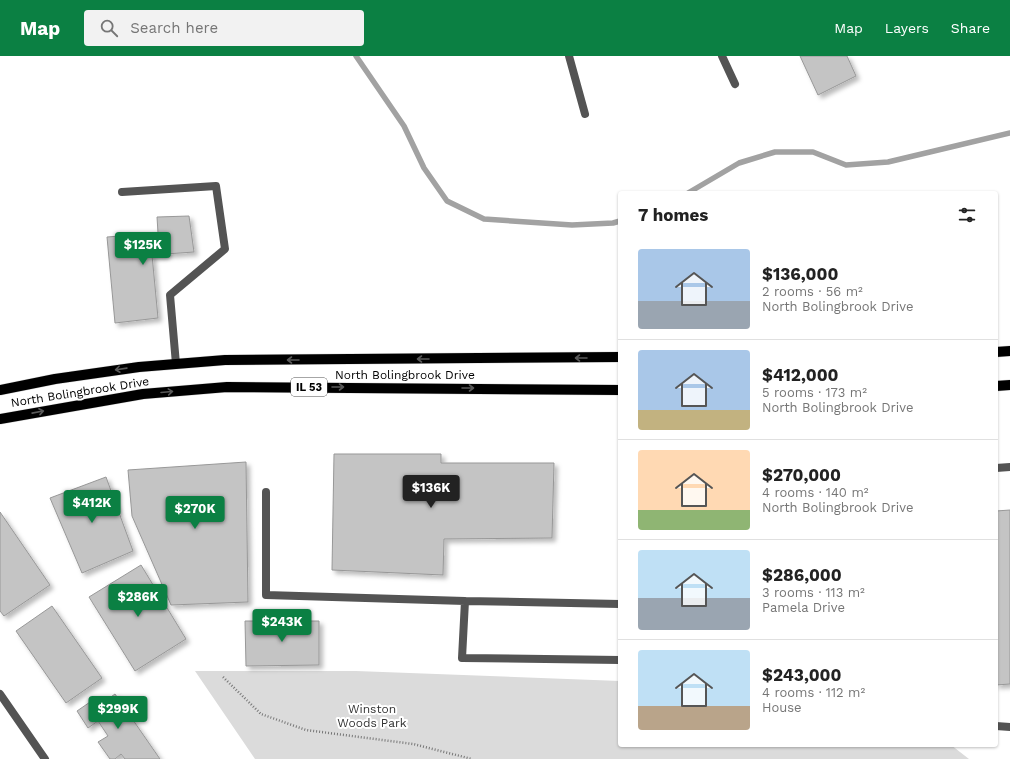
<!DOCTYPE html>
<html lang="en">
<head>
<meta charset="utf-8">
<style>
  body { margin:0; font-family:"Work Sans",sans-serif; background:#f2f2f2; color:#222; height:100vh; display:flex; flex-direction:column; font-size:15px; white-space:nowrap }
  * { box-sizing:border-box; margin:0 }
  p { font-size:13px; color:#767676 }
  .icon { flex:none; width:22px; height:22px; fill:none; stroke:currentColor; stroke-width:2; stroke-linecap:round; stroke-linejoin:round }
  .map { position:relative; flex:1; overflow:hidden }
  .sheet { position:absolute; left:618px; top:135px; width:380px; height:556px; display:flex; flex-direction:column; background:#fff; border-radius:4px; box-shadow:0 1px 3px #0004 }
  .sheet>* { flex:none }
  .price { position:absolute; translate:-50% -34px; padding:0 9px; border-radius:4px; background:#0b8043; color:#fff; font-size:13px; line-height:26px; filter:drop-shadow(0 1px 2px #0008) }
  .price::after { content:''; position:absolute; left:50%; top:24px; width:12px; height:9px; margin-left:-6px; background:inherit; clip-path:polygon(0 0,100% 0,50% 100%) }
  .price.active { background:#222; color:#fff }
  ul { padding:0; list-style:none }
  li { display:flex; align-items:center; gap:12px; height:100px; padding:0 20px }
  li+li { border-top:1px solid #e0e0e0 }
  li span { display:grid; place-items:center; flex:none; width:112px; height:80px; border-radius:4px; color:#555 }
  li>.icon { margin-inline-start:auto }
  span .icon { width:48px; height:48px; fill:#fffc; stroke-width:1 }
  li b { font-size:17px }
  h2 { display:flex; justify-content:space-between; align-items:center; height:48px; padding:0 20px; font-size:17px }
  header { display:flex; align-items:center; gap:24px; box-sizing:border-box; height:56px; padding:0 20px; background:#0b8043; color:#fff }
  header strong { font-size:19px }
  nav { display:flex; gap:22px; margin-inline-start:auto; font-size:14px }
  .search { width:280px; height:36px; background:#f2f2f2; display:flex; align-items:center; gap:10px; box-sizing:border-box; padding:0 14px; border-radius:4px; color:#767676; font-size:15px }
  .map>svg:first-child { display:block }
</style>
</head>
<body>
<header>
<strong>Map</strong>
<div class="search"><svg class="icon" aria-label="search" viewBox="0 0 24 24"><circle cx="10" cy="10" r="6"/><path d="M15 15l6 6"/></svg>Search here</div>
<nav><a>Map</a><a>Layers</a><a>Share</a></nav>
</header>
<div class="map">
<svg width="1010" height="703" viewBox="0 0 1010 703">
  <defs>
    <filter id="shadow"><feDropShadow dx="3.5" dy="3.5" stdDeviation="2" flood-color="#0004"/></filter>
  </defs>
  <rect width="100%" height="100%" fill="#fff"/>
  <path fill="#dbdbdb" d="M195 615H356L620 625V689H951L969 703H255Z"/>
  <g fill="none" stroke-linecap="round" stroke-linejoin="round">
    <path stroke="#a2a2a2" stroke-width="5.5" d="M356 0 404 70 424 112 447 145 484 163 572 169 613 167 620 165
      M688 137 739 107 775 96H813L846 109 888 106 1010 77"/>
  </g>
  <path fill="#c4c4c4" stroke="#989898" filter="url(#shadow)" d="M800 0H847L856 20 818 39Z
    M189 160 194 196 152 199 158 262 115 267 107 181 158 177 157 161Z
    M334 398H441V407H554L552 482 444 483 443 519 332 514Z
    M246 406 248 546 171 549 132 460 128 414Z
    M106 421 133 495 82 517 50 442Z
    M1010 454V628L996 629V455Z
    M0 456 50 529 4 560 0 555Z
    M141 509 186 583 135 615 89 541Z
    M52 550 102 622 66 647 16 575Z
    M245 565H319V609L246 610Z
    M115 638 160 703H125L121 698 115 703H110L98 686 108 680 98 665 88 672 77 655 93 644 97 651Z"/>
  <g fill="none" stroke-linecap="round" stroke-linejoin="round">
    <g stroke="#dbdbdb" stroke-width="11">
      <path id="primary" d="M996 296 1010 295
        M996 330 1010 329
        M0 334 55 323 139 311 225 304 620 301
        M0 363 143 338 227 331 620 334"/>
    </g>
    <path stroke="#767676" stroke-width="2.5" stroke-dasharray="1 2" stroke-linecap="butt" d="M223 621 261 658 306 674 413 688 472 703"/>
    <path stroke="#545454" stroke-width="8" d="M569 0 585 58
      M722 0 735 28
      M122 136 216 130 225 193 170 239 176 308
      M996 412 1010 411
      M266 436V539L465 545
      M620 548 465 545 462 602 620 604
      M996 670 1010 671"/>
    <path stroke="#545454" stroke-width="8" d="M0 638 45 703"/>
    <use href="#primary" stroke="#000" stroke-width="10"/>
  </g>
  <defs><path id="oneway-shaft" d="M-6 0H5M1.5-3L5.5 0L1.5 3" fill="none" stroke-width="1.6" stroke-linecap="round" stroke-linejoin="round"/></defs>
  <g stroke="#595959">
    <use href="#oneway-shaft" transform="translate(581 302) rotate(180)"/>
    <use href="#oneway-shaft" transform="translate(423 303) rotate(180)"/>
    <use href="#oneway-shaft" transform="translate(293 304) rotate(180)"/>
    <use href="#oneway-shaft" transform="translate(121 313) rotate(172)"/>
    <use href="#oneway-shaft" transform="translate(338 331)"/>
    <use href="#oneway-shaft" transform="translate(468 332)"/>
    <use href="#oneway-shaft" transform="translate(167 336) rotate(-5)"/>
    <use href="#oneway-shaft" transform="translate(38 356) rotate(-11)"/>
  </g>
  <g text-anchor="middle" stroke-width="4" stroke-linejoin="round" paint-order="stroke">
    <rect fill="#fff" stroke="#4c4c4c" stroke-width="1" x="291" y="322" width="36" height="18" rx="3"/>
    <g font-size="11" font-weight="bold" fill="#000">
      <text x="309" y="335">IL 53</text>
    </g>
    <g font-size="12" fill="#000" stroke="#fff">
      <text x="405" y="323">North Bolingbrook Drive</text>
      <text transform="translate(80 336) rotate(-9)" y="4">North Bolingbrook Drive</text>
    </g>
    <g font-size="12" fill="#323232" stroke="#fff">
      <text x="372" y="657">Winston<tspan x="372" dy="14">Woods Park</tspan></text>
    </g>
  </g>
</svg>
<b class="price" style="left:143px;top:210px">$125K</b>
<b class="price active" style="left:431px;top:453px">$136K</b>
<b class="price" style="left:92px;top:468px">$412K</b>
<b class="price" style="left:195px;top:474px">$270K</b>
<b class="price" style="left:138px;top:562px">$286K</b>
<b class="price" style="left:282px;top:587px">$243K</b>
<b class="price" style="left:118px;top:674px">$299K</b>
<section class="sheet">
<h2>7 homes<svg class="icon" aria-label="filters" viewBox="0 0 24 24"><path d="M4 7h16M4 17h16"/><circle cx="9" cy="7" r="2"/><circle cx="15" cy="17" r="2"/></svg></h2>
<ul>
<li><span style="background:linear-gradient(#a9c7e8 65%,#9aa5b1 0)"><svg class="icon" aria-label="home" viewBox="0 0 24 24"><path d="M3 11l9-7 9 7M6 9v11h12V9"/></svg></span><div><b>$136,000</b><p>2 rooms · 56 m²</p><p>North Bolingbrook Drive</p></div></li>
<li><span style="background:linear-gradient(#a9c7e8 75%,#c2b280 0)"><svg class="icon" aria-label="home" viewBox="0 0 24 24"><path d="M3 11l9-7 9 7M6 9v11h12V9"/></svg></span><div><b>$412,000</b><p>5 rooms · 173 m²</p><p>North Bolingbrook Drive</p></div></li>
<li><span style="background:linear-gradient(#ffd9b3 75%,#8fb573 0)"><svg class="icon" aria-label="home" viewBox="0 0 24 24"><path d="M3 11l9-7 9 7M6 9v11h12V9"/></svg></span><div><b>$270,000</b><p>4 rooms · 140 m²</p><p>North Bolingbrook Drive</p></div></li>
<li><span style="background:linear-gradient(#bfe0f5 60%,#9aa5b1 0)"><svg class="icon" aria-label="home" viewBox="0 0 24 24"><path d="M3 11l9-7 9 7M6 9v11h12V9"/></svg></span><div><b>$286,000</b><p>3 rooms · 113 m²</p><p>Pamela Drive</p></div></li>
<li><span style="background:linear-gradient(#bfe0f5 70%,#b9a48a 0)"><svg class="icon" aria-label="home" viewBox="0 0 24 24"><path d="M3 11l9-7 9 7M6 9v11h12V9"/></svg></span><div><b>$243,000</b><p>4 rooms · 112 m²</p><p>House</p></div></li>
</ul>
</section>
</div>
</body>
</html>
